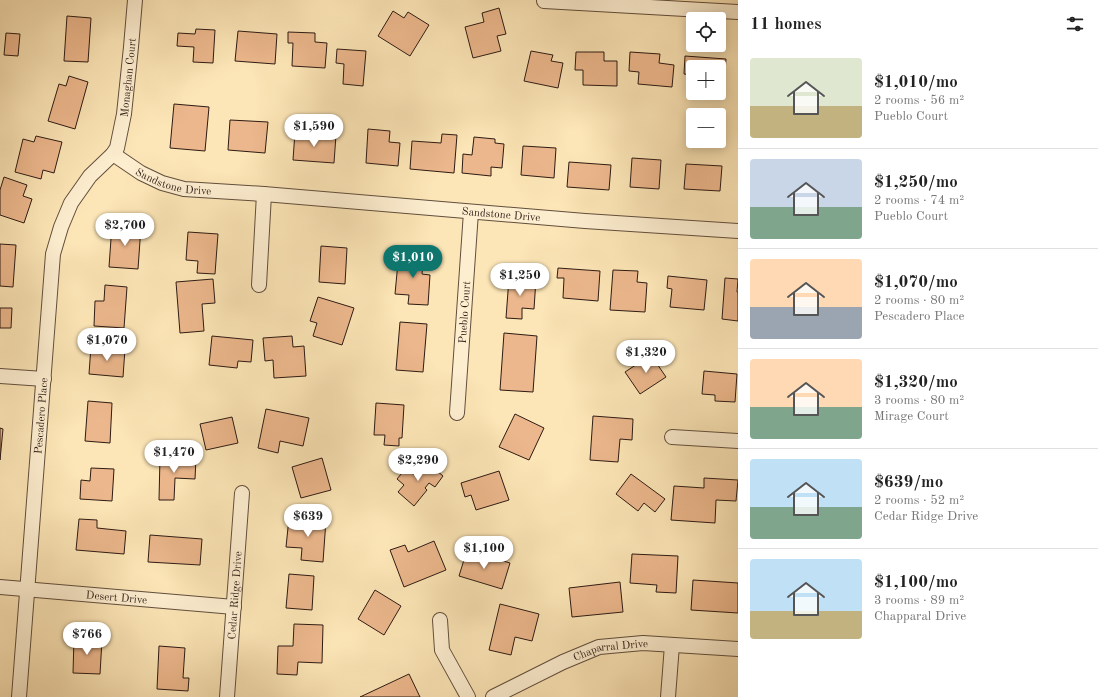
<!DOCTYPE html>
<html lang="en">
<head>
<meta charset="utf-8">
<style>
  body { margin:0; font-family:"Old Standard TT",serif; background:#f2f2f2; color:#222; height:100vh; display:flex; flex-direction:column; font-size:15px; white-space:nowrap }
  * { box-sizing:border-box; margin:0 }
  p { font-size:13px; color:#767676 }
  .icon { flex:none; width:22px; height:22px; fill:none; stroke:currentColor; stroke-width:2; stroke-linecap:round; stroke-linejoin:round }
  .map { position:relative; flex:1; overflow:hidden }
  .panel { display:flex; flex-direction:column; background:#fff; width:360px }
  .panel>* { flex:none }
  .fabs { position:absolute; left:686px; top:12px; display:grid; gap:8px }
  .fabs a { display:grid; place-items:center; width:40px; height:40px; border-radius:4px; background:#fff; box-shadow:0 2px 10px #0003; font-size:20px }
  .price { position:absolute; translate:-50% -34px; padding:0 9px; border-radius:14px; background:#fff; color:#222; font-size:13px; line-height:26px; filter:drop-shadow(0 1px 2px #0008) }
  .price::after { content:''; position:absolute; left:50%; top:24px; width:12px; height:9px; margin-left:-6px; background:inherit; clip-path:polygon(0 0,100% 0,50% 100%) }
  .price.selected { background:#0f766e; color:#fff }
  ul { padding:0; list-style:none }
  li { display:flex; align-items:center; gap:12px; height:100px; padding:0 12px }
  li+li { border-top:1px solid #e0e0e0 }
  li span { display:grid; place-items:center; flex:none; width:112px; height:80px; border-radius:4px; color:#555 }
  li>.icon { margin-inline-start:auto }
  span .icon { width:48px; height:48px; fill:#fffc; stroke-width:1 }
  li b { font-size:17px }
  h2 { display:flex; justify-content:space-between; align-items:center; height:48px; padding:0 12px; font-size:17px }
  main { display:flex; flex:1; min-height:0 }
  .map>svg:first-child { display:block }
</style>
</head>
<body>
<main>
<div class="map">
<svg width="738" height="697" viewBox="0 0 738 697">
  <rect width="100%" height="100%" fill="#fce5b6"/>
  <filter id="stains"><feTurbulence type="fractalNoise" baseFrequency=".005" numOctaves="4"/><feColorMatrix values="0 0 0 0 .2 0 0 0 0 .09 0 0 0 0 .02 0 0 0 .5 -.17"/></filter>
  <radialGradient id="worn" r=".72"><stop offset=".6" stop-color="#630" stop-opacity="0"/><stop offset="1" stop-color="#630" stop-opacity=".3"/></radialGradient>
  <path fill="#ecb78c" stroke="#2d1b13" d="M499 8 506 34 497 36 501 51 473 58 465 27 484 22 482 13Z
    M393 11 404 18 408 12 429 25 410 56 378 36Z
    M67 16 91 18 88 62 64 61Z
    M196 29 215 30 213 63 193 62 194 47 177 46 178 33 195 34Z
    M238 31 277 34 275 64 235 61Z
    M288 32 315 33V42L327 43 325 68 292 66 293 43H288Z
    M6 33 20 34 18 56 4 55Z
    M337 49 366 51 363 86 343 84 344 64 336 63Z
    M531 51 553 55 551 61 563 63 558 88 524 81Z
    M576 52H604V61H617V86L583 85V70H575Z
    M630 52 660 54 659 63 674 65 672 87 638 84 639 72 629 71Z
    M685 56 726 59 724 88 719 87V67H693V85H691L692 75 684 74Z
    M69 76 88 82 75 129 48 121 59 84 66 86Z
    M174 104 209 107 205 151 170 148Z
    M230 120 268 122 265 153 228 150Z
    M368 129 390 131 389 142 400 143 398 166 366 163Z
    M295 132 336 135 334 163 293 160Z
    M442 134 457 135 454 173 410 169 412 141 441 143Z
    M36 136 62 142 54 173 43 170 41 179 15 172 23 139 34 142Z
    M474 137 495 139V143L504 144 502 168 491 167V176L462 173 463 154 472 155Z
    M523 146 556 148 554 178 521 175Z
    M632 158 661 160 659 189 630 187Z
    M569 162 611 165 609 190 567 187Z
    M686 164 722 166 720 191 684 189Z
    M4 177 27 185 23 196 32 199 24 223 0 215V190Z
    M112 225 141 227 138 269 109 267Z
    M188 232 218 234 215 274 197 273 198 261 186 260Z
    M0 244 16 245 13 287 0 286Z
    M321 246 347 248 345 284 319 282Z
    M399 252 424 254 422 274 430 275 428 305 408 304 409 295 395 294Z
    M558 268 600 271 598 301 563 298 564 278H557Z
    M613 270 638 271 637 282 647 283 645 312 610 310Z
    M668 276 707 280 704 310 670 307 672 289 667 288Z
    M509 278 536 279 534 309 522 308V319L506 318Z
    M725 278 738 279 737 292H738V321L722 319Z
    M213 279 215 303 202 304 204 331 180 333 176 282Z
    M105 285 127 287 124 328 94 326 95 301H104Z
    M318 297 354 308 342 345 313 336 317 323 310 321Z
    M0 308H12L11 328H0Z
    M400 322 427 324 423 372 396 370Z
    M504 333 537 336 533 392 500 390Z
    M212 336 253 340 251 362 238 361 237 368 209 365Z
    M292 336 293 347 304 346 306 376 274 378 273 360 265 361 263 338Z
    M91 346 125 349 123 377 89 374Z
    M651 355 666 377 640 394 625 372Z
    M704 371 737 374 735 402 715 401V395L702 394Z
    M88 401 112 403 110 443 85 441Z
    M376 403 404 405 402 438H399V446L384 445 385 435H374Z
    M266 409 309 418 303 446 280 441 278 453 258 448Z
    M515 414 544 428 529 460 499 447Z
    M593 416 633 419 632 440 620 439 618 462 590 460Z
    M232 417 238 443 206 450 200 424Z
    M0 428 3 429 0 460Z
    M160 457 196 458 195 479 175 478 174 500H159Z
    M322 458 331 490 301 498 292 467Z
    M425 461 443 476 435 487 429 483 425 488 427 490 414 506 398 492 404 485 397 479 406 468 414 475Z
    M91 468 114 469 112 501 80 499 81 480 90 481Z
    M499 471 509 500 476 510 471 495 465 497 461 483Z
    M631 474 665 499 655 512 644 503 638 511 616 494Z
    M704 478 738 480 736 501 716 500 715 523 671 520 674 486 704 488Z
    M289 518 326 520 323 562 301 560 302 548 286 547Z
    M79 519 97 520V528L126 531 124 554 76 550Z
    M150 535 202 539 200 565 148 562Z
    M434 541 446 570 404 587 390 550 405 545 408 552Z
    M467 550 510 563 502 589 459 576Z
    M632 554 678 556 676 593 656 592 657 585 630 583Z
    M289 574 314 576 312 610 286 608Z
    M693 580 738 583V613L691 610Z
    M620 582 623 612 572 617 569 588Z
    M375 590 401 606 384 635 358 619Z
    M500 604 539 614 532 641 515 637 511 655 489 650Z
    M294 624 323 625 322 663 298 662 297 675 277 674 278 646H293Z
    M74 638 102 640 100 674 73 673Z
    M159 646 185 648 183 678H189L188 691 157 689Z
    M409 674 420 697H360Z"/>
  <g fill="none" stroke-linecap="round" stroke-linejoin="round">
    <g stroke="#614e3c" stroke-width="16">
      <g id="street">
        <path d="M544 1 738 12"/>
        <path id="s1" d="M113 154 141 173 162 183 184 189 264 194 585 221 738 231"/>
        <path d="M259 285 264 194"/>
        <path d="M0 376 44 379"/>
        <path id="s2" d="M457 413 471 212"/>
        <path d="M672 437 738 441"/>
        <path id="s3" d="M0 587 234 607"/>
        <path d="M440 620 442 650 468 697"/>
        <path id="s4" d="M19 697 53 254 61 227 71 203 90 176 113 154 117 148 124 114 131 47 135 0"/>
        <path id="s5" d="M227 697 242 493"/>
        <path id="s6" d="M493 697 563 662 599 647 643 643 738 649"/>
        <path d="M668 697 672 645"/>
      </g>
    </g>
    <use href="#street" stroke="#fdeed0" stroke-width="14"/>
  </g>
  <g text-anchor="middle" stroke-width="3" stroke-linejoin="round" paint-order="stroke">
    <g font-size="11" fill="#2d1b13" stroke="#fdeed0">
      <text dy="4" stroke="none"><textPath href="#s4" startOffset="642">Monaghan Court</textPath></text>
      <text dy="4" stroke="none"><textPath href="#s1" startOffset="68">Sandstone Drive</textPath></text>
      <text dy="4" stroke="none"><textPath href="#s1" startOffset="398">Sandstone Drive</textPath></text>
      <text dy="4" stroke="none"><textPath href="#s2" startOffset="101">Pueblo Court</textPath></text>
      <text dy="4" stroke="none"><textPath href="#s4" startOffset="282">Pescadero Place</textPath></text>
      <text dy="4" stroke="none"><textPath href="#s5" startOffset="102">Cedar Ridge Drive</textPath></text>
      <text dy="4" stroke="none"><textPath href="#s3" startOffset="117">Desert Drive</textPath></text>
      <text dy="4" stroke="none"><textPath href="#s6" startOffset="128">Chaparral Drive</textPath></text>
    </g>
  </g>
  <rect width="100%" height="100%" filter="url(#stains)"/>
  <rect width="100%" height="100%" fill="url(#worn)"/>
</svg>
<div class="fabs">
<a><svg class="icon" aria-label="locate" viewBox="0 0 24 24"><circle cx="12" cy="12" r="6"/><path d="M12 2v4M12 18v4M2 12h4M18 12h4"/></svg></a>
<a>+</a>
<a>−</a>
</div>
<b class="price" style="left:314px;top:148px">$1,590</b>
<b class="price" style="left:125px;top:247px">$2,700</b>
<b class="price selected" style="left:413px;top:279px">$1,010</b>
<b class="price" style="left:520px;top:297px">$1,250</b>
<b class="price" style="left:107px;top:362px">$1,070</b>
<b class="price" style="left:646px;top:374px">$1,320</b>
<b class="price" style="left:174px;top:474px">$1,470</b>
<b class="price" style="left:418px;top:482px">$2,290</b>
<b class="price" style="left:308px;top:538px">$639</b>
<b class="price" style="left:484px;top:570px">$1,100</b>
<b class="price" style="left:87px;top:656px">$766</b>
</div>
<section class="panel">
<h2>11 homes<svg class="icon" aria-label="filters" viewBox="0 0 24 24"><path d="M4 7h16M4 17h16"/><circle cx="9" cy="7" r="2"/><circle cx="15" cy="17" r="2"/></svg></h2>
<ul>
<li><span style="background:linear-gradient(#dfe7d0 60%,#c2b280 0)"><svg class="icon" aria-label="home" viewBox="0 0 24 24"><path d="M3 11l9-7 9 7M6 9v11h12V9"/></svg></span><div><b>$1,010/mo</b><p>2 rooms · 56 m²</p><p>Pueblo Court</p></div></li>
<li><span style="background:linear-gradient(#c9d6e8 60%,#7fa58c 0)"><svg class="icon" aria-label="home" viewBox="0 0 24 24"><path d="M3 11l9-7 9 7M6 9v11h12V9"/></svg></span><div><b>$1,250/mo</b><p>2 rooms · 74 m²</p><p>Pueblo Court</p></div></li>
<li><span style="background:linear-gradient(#ffd9b3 60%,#9aa5b1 0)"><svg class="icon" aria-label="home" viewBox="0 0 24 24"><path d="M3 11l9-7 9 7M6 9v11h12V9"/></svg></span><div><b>$1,070/mo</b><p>2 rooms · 80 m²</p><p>Pescadero Place</p></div></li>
<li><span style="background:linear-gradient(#ffd9b3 60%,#7fa58c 0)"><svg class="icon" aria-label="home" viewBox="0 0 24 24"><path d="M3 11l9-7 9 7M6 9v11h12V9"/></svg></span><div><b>$1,320/mo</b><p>3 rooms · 80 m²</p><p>Mirage Court</p></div></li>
<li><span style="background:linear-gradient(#bfe0f5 60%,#7fa58c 0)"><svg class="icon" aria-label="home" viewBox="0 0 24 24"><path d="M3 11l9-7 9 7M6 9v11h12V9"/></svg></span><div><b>$639/mo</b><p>2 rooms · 52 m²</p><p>Cedar Ridge Drive</p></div></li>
<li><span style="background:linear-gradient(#bfe0f5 65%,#c2b280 0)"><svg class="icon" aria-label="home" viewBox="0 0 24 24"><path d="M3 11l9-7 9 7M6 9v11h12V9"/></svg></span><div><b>$1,100/mo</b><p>3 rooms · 89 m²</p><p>Chapparal Drive</p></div></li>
</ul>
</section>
</main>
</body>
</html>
